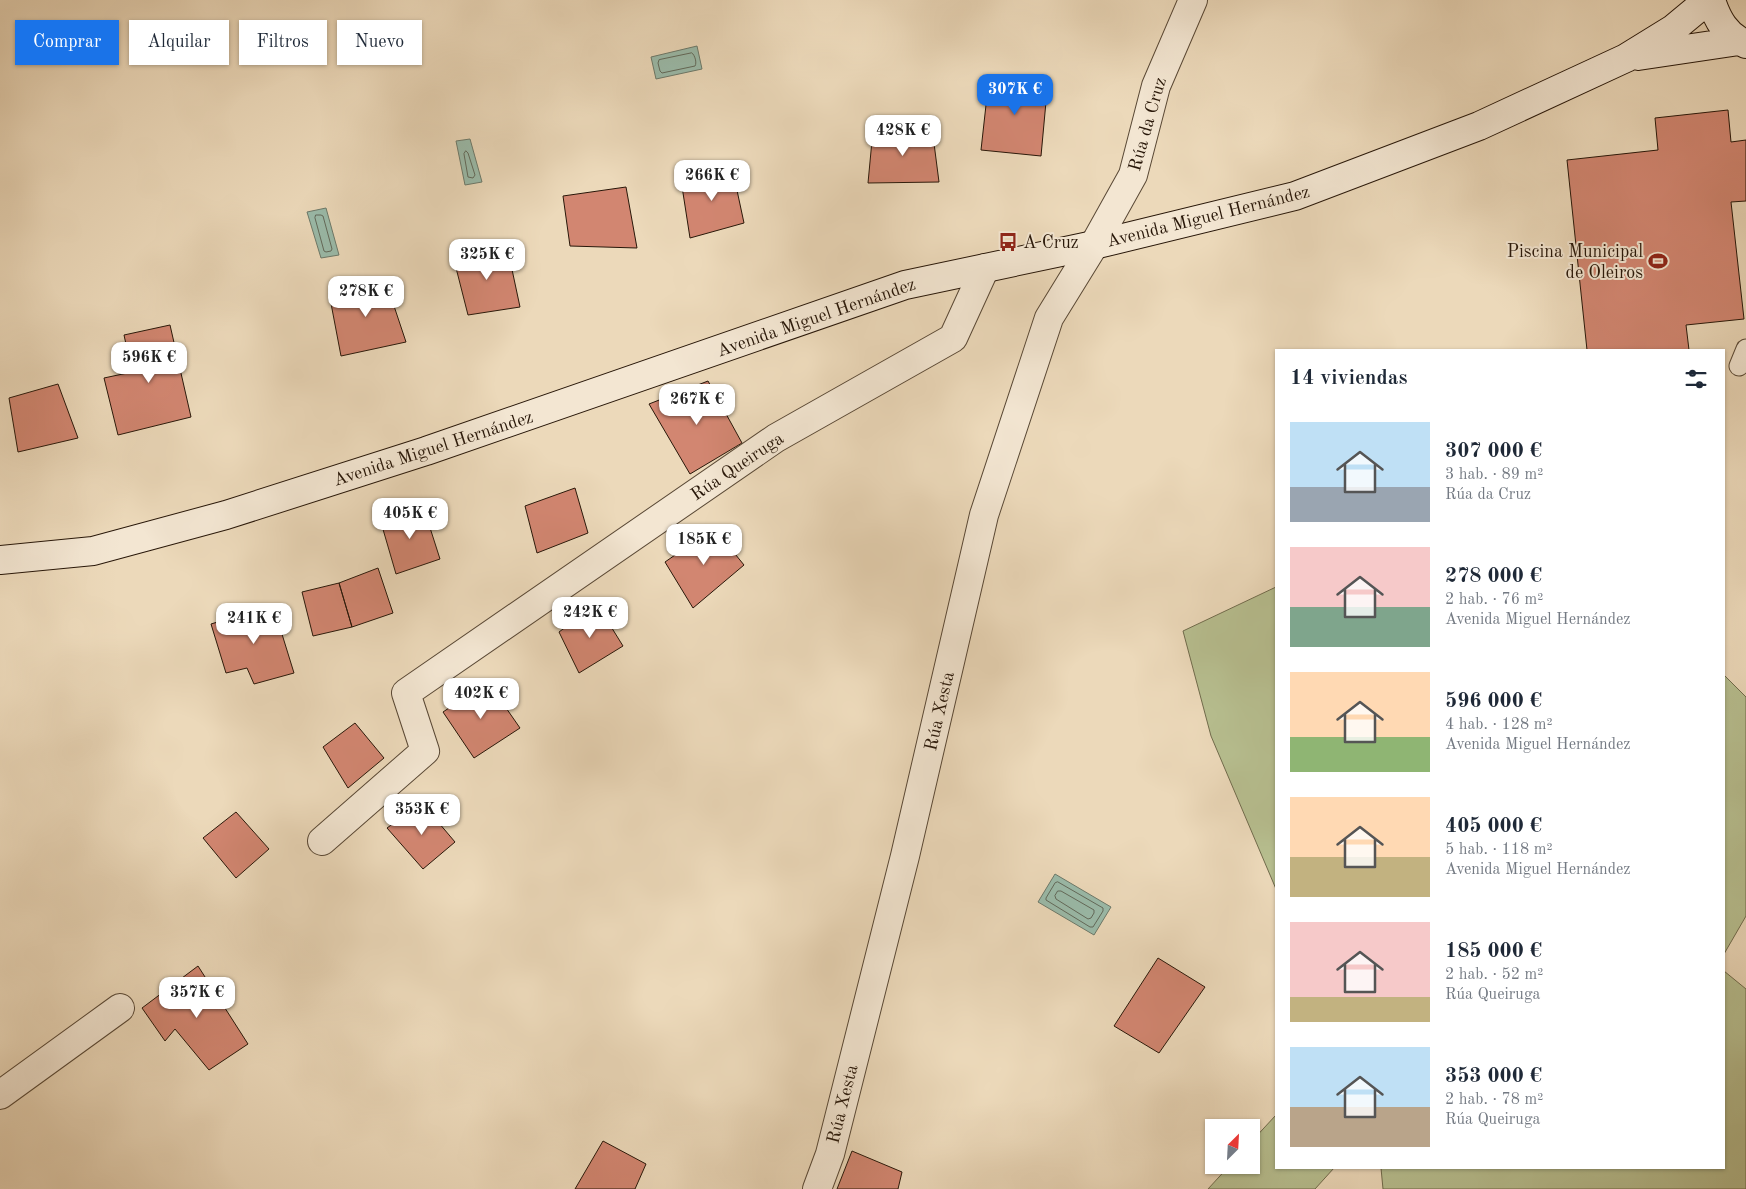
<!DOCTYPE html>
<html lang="es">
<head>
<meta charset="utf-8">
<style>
  body { margin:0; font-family:"Old Standard TT",serif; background:#f6f6f7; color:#1f2937; height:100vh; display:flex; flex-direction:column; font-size:19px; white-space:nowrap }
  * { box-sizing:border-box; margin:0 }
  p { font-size:16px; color:#747a83 }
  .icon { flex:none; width:28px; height:28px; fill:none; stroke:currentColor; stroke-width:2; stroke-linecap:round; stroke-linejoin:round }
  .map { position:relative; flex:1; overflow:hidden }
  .drawer { position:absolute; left:1275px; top:349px; width:450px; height:820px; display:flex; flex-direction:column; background:#fff; border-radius:0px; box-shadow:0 1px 4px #0004 }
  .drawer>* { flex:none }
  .banner { position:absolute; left:15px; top:20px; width:475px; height:45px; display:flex; gap:10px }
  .needle { width:32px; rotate:24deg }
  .tools { position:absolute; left:1205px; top:1119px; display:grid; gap:10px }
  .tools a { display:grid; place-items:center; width:55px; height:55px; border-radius:0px; background:#fff; box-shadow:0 1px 4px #0004; font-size:25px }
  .price { position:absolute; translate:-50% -42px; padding:0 11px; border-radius:10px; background:#fff; color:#222; font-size:16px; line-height:32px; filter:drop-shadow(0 1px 2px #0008) }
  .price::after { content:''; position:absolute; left:50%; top:30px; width:15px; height:11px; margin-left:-8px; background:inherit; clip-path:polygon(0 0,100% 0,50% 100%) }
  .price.on { background:#1a73e8; color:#fff }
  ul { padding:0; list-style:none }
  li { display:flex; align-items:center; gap:15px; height:125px; padding:0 15px }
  li span { display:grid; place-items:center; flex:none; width:140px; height:100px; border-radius:0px; color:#555 }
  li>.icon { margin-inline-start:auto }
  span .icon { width:60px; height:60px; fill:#fffc; stroke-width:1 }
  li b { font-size:21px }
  h2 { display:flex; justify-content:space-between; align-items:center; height:60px; padding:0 15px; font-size:21px }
  .pill { padding:0 18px; border-radius:0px; background:#fff; box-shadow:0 1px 4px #0004; font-size:18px; line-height:45px }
  .pill.on { background:#1a73e8; color:#fff }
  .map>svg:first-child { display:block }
</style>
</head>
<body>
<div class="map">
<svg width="1746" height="1189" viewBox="0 0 1746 1189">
  <rect width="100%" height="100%" fill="#ecd9ba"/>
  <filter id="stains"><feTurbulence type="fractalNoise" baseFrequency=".004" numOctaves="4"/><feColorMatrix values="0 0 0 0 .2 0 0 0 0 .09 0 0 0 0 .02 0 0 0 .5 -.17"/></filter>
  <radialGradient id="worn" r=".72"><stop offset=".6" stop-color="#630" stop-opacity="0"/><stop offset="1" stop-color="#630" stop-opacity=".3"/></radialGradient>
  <path fill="#b7bf90" stroke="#706b4c" d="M1276 587V889L1211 736 1183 631Z
    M1724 675 1746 697V916L1724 954Z
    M1724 971 1746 989V1189H1383L1381 1168H1724Z
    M1276 1115V1168H1334L1315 1189H1208L1230 1165H1251V1142Z"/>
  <path fill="#9abbaa" stroke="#6c796a" d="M697 46 702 69 656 79 651 57Z
    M470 139 482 182 465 185 456 141Z
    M326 208 339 255 321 258 307 212Z
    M1055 874 1111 907 1094 935 1038 902Z"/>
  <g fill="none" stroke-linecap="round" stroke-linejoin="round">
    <path stroke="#61695a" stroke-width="1" d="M692 53C695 55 697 63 695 66L662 73 660 71 658 63 659 60Z
      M466 151 468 153 475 175 473 178 468 177 464 154Z
      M316 215H321L323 216 332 249 331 251 326 252 324 251 315 218Z
      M1058 882 1103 908V911L1093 927H1090L1046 900V898L1055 883Z
      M1058 891H1061L1094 910V913L1091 918 1088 919 1056 899 1055 896Z"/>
  </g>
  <path fill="#d28671" stroke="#281709" d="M989 78 1048 80 1041 156 981 150Z
    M1728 110 1731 142 1746 140V201L1731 202 1744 319 1686 325 1689 350H1587L1567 160 1658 150 1655 118Z
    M932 128 939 182 868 183 873 130Z
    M732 167 744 223 690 238 681 180Z
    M626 187 637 248 570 246 563 196Z
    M507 246 520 307 468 315 453 256Z
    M385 279 406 342 341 356 329 293Z
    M170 325 191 417 118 435 104 378 132 372 124 335Z
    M708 381 742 443 690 474 649 404Z
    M58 384 78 438 18 452 9 398Z
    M575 488 588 533 537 553 525 506Z
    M424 509 440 559 396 574 380 519Z
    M714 528 744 565 693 608 665 562Z
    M378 568 393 613 352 627 339 583Z
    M339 583 352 627 313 636 302 592Z
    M597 604 623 646 579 673 559 632Z
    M273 605 294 673 254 684 247 668 226 673 211 624Z
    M488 682 520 728 474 758 443 712Z
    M355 723 384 758 348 788 323 747Z
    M422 803 455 842 423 869 387 828Z
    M236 812 269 849 236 878 203 838Z
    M1158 958 1205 987 1159 1053 1114 1026Z
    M198 966 248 1044 209 1070 175 1029 165 1041 142 1008Z
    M603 1141 646 1164 635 1189H575Z
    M852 1151 902 1172 898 1189H837Z"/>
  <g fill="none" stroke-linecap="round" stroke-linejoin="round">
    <g stroke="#594835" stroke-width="21">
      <path id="lane" d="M1739 366 1746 349"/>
    </g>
    <g stroke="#594835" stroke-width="30">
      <path id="street" d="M322 841 425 751 406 693 776 438 953 338 985 268
        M0 1095 120 1008
        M817 1189 830 1154 905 856 984 515 1049 318 1094 245 1133 175 1156 86 1193 0"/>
    </g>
    <g stroke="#281709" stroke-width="30">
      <path id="secondary" d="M1711 0C1717 19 1726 36 1746 44
        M1638 56 1739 41
        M0 560 93 551 226 515 426 451 905 285 1094 245 1295 196 1479 126 1626 58 1673 29 1708 0"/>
    </g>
    <use href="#lane" stroke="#f3e6d2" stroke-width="19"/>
    <use href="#street" stroke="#f3e6d2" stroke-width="28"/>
    <use href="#secondary" stroke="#f3e6d2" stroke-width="28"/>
  </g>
  <defs>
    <g id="bus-bare" transform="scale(1.5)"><path d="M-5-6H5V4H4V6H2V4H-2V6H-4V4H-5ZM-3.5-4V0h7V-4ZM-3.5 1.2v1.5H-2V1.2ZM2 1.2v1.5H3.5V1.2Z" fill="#8f2418" stroke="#f3e6d2" stroke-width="2.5" paint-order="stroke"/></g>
    <g id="stadium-bare" transform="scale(1.5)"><path d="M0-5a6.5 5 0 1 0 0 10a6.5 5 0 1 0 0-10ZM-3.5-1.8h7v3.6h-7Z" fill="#8f2418" stroke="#f3e6d2" stroke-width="2.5" paint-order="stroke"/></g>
  </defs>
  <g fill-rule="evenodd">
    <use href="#bus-bare" x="1008" y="242"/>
    <use href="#stadium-bare" x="1658" y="261"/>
  </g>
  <g text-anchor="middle" stroke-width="4" stroke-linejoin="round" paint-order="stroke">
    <g font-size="18" fill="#281709" stroke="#f3e6d2">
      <text transform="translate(1147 124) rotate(-74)" y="6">Rúa da Cruz</text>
      <text transform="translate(1208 216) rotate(-14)" y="6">Avenida Miguel Hernández</text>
      <text transform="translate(816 317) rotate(-19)" y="6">Avenida Miguel Hernández</text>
      <text transform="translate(433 448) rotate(-18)" y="6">Avenida Miguel Hernández</text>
      <text transform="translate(737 466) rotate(-34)" y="6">Rúa Queiruga</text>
      <text transform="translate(939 711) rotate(-77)" y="6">Rúa Xesta</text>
      <text transform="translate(842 1104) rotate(-76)" y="6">Rúa Xesta</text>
    </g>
    <g font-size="18" fill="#281709" stroke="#f3e6d2" text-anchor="start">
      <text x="1023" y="248">A Cruz</text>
      <text x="1643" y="257" text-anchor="end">Piscina Municipal<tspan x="1643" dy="21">de Oleiros</tspan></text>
    </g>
  </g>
  <rect width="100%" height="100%" filter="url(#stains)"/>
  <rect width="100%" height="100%" fill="url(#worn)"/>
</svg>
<div class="tools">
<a><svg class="needle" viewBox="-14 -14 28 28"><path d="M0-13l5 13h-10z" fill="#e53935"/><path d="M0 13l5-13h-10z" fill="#747a83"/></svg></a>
</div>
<b class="price on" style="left:1015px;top:116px">307K €</b>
<b class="price" style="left:903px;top:157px">428K €</b>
<b class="price" style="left:712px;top:202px">266K €</b>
<b class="price" style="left:487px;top:281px">325K €</b>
<b class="price" style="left:366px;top:318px">278K €</b>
<b class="price" style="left:149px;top:384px">596K €</b>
<b class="price" style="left:697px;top:426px">267K €</b>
<b class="price" style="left:410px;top:540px">405K €</b>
<b class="price" style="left:704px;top:566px">185K €</b>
<b class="price" style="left:590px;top:639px">242K €</b>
<b class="price" style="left:254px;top:645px">241K €</b>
<b class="price" style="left:481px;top:720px">402K €</b>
<b class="price" style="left:422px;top:836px">353K €</b>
<b class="price" style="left:197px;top:1019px">357K €</b>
<div class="banner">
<a class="pill on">Comprar</a>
<a class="pill">Alquilar</a>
<a class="pill">Filtros</a>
<a class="pill">Nuevo</a>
</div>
<section class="drawer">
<h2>14 viviendas<svg class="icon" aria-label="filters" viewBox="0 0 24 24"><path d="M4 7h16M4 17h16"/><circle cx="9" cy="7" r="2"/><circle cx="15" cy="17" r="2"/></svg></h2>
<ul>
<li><span style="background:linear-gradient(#bfe0f5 65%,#9aa5b1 0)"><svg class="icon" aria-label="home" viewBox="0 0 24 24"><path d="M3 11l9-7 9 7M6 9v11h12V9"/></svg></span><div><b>307 000 €</b><p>3 hab. · 89 m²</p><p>Rúa da Cruz</p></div></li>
<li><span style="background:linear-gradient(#f6c9c9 60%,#7fa58c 0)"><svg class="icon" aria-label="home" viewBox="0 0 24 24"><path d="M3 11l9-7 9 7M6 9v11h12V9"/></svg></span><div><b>278 000 €</b><p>2 hab. · 76 m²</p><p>Avenida Miguel Hernández</p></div></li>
<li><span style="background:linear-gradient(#ffd9b3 65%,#8fb573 0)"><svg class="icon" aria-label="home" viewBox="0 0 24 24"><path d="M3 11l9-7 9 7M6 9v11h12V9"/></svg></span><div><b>596 000 €</b><p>4 hab. · 128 m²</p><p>Avenida Miguel Hernández</p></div></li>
<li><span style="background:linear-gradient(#ffd9b3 60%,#c2b280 0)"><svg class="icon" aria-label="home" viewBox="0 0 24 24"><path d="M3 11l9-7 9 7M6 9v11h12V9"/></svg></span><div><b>405 000 €</b><p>5 hab. · 118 m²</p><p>Avenida Miguel Hernández</p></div></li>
<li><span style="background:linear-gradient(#f6c9c9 75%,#c2b280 0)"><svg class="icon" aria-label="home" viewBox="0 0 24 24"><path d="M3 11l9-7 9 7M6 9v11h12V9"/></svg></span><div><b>185 000 €</b><p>2 hab. · 52 m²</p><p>Rúa Queiruga</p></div></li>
<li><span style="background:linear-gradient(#bfe0f5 60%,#b9a48a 0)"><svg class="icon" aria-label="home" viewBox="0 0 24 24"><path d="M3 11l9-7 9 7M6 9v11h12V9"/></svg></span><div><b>353 000 €</b><p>2 hab. · 78 m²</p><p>Rúa Queiruga</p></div></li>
</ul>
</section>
</div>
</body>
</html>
